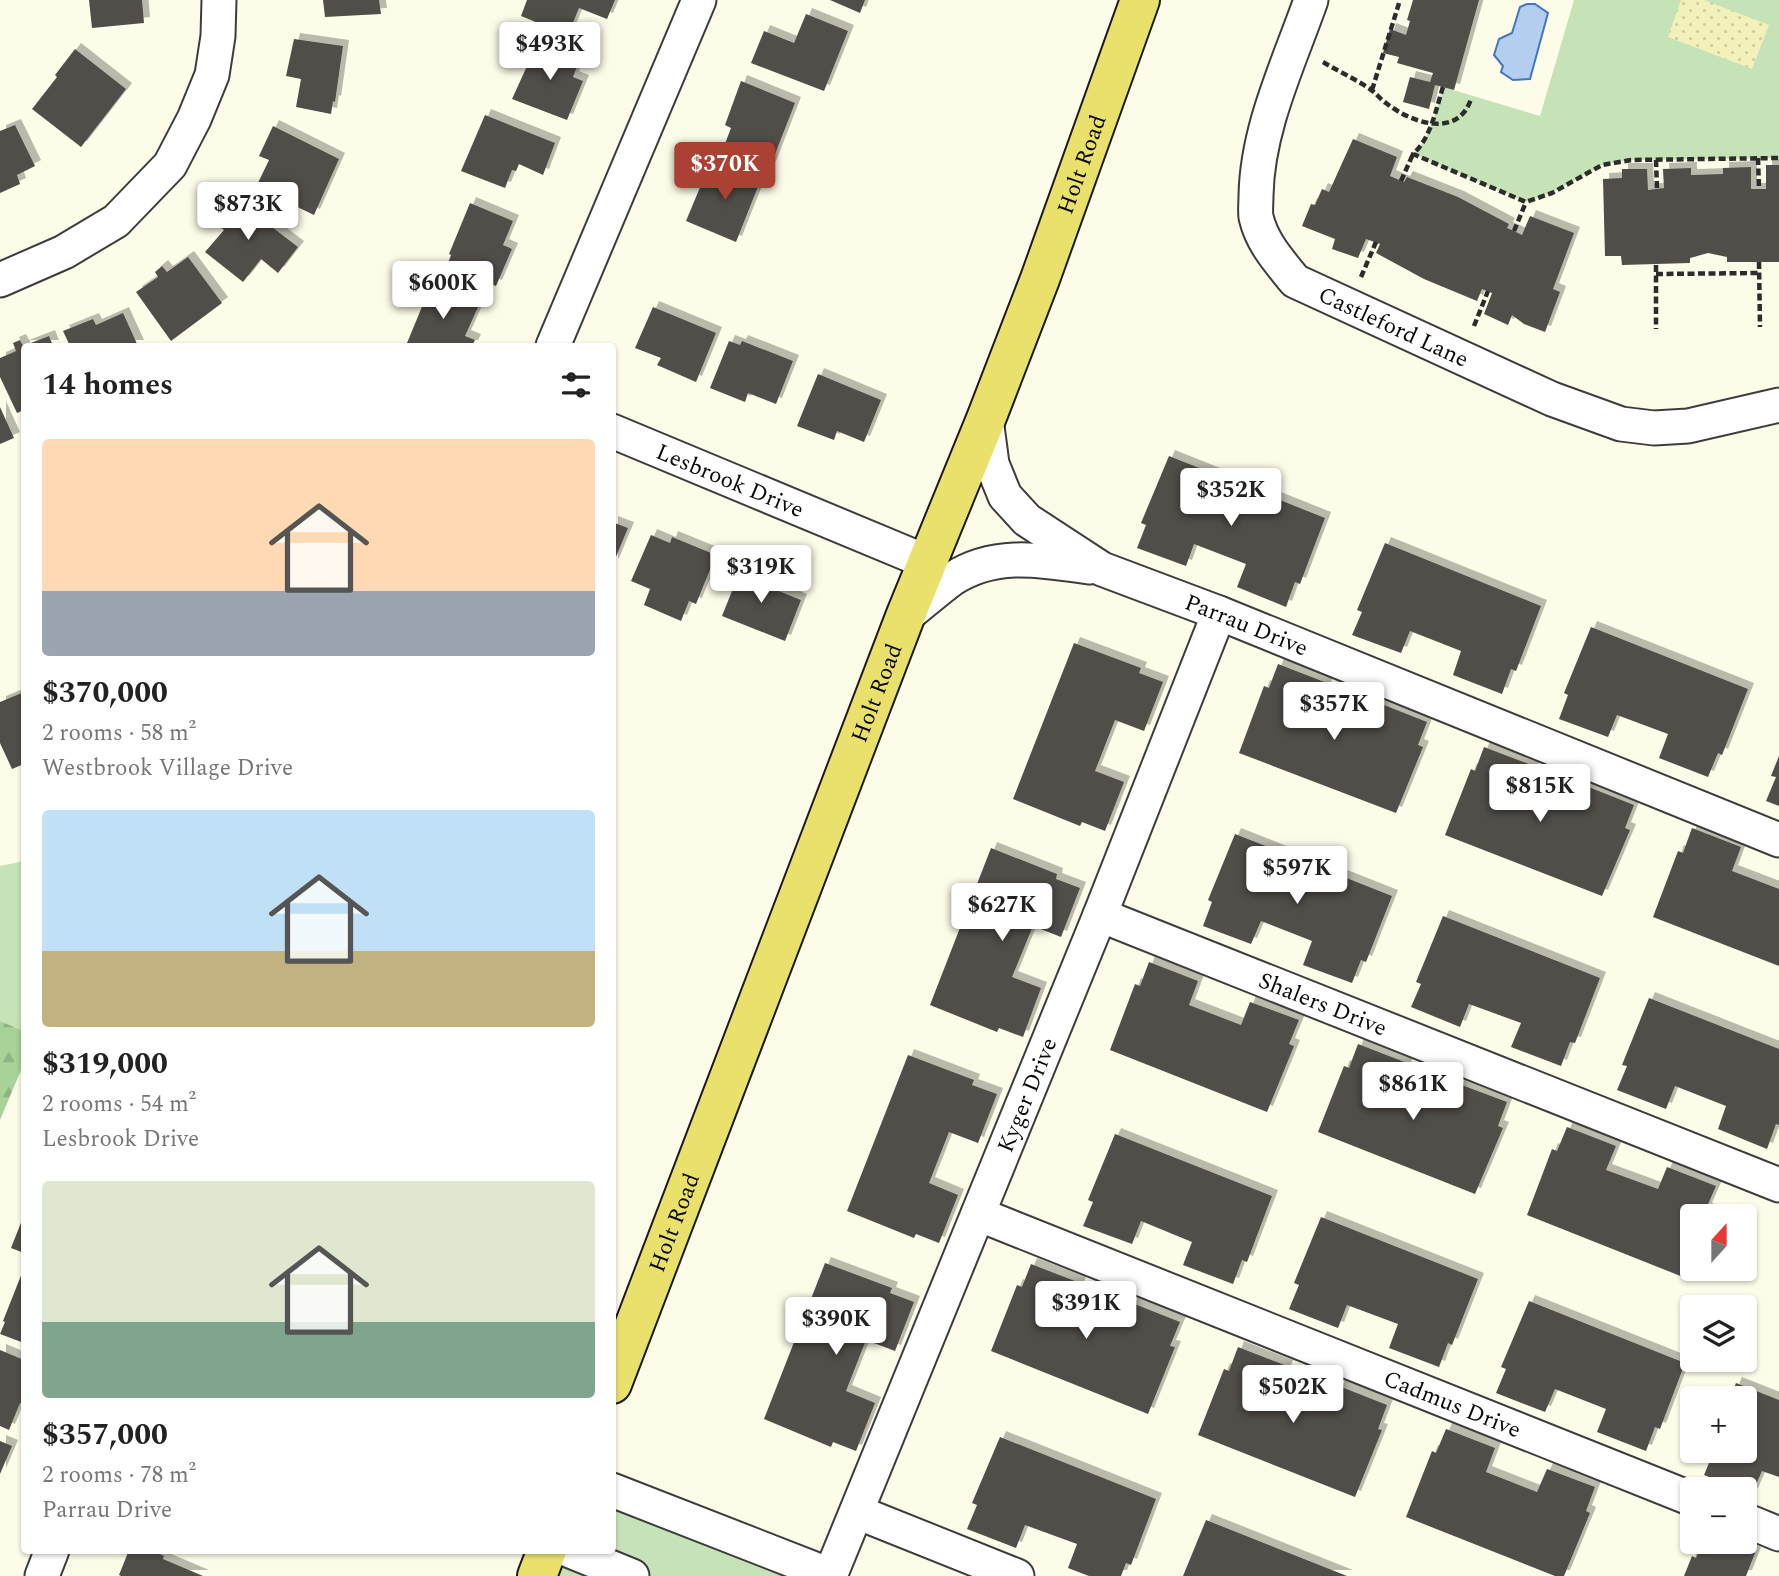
<!DOCTYPE html>
<html lang="en">
<head>
<meta charset="utf-8">
<style>
  body { margin:0; font-family:Spectral,serif; background:#f2f2f2; color:#222; height:100vh; display:flex; flex-direction:column; font-size:26px; white-space:nowrap }
  * { box-sizing:border-box; margin:0 }
  p { font-size:23px; color:#767676 }
  .icon { flex:none; width:38px; height:38px; fill:none; stroke:currentColor; stroke-width:2; stroke-linecap:round; stroke-linejoin:round }
  .map { position:relative; flex:1; overflow:hidden }
  .drawer { position:absolute; left:21px; top:343px; width:595px; height:1211px; display:flex; flex-direction:column; background:#fff; border-radius:7px; box-shadow:0 2px 5px #0004 }
  .drawer>* { flex:none }
  .needle { width:46px; rotate:21deg }
  .fabs { position:absolute; left:1680px; top:1204px; display:grid; gap:14px }
  .fabs a { display:grid; place-items:center; width:77px; height:77px; border-radius:7px; background:#fff; box-shadow:0 2px 5px #0004; font-size:35px }
  .price { position:absolute; translate:-50% -60px; padding:0 16px; border-radius:7px; background:#fff; color:#222; font-size:23px; line-height:46px; filter:drop-shadow(0 2px 4px #0008) }
  .price::after { content:''; position:absolute; left:50%; top:42px; width:21px; height:16px; margin-left:-10px; background:inherit; clip-path:polygon(0 0,100% 0,50% 100%) }
  .price.selected { background:#aa4132; color:#fff }
  ul { padding:0; list-style:none }
  li { display:grid; align-content:center; gap:14px; height:371px; padding:0 21px }
  li span { display:grid; place-items:center; height:217px; border-radius:7px; color:#555 }
  li>.icon { margin-inline-start:auto }
  span .icon { width:126px; height:126px; fill:#fffc; stroke-width:1 }
  li b { font-size:30px }
  h2 { display:flex; justify-content:space-between; align-items:center; height:84px; padding:0 21px; font-size:30px }
  .map>svg:first-child { display:block }
</style>
</head>
<body>
<div class="map">
<svg width="1779" height="1576" viewBox="0 0 1779 1576">
  <defs>
    <pattern id="forest-firs" width="22" height="20" patternUnits="userSpaceOnUse" patternTransform="scale(1.75)"><rect width="22" height="20" fill="#a8d298"/><path d="M5 1l3.5 6h-7zM16 11l3.5 6h-7z" fill="#8fb382"/></pattern>
    <pattern id="sand-dots" width="8" height="8" patternUnits="userSpaceOnUse" patternTransform="scale(1.75)"><rect width="8" height="8" fill="#f3f1ba"/><path d="M2 2h.1M6 6h.1" fill="none" stroke="#cfcd9f" stroke-width="1.8" stroke-linecap="round"/></pattern>
    <filter id="shadow"><feDropShadow dx="6" dy="-6" stdDeviation="0" flood-color="#0004"/></filter>
  </defs>
  <rect width="100%" height="100%" fill="#fdfce9"/>
  <path fill="#c6e3b7" d="M1574 0H1779V158L1631 160 1602 165 1552 193 1526 202 1413 154C1431 138 1436 109 1443 87L1540 116Z
    M24 861V1031L0 1021V866Z
    M613 1490 798 1576H537L547 1551 612 1550Z"/>
  <path fill="url(#forest-firs)" d="M0 1021 24 1031V1063L0 1120Z"/>
  <path fill="url(#sand-dots)" d="M1681 0H1704L1769 25 1752 69 1668 37Z"/>
  <path fill="#b3ceef" stroke="#4277be" stroke-width="2" d="M1527 4H1535L1548 13 1530 79 1513 80 1501 72 1503 66 1494 55 1499 39 1512 33 1520 7Z"/>
  <path fill="#514d48" filter="url(#shadow)" d="M89 0H142L144 23 92 28Z
    M323 0H379L381 14 325 17Z
    M527 0H615L607 19 579 8 568 35 521 16Z
    M830 0H865L860 13Z
    M1413 0H1479L1454 90 1435 85 1429 109 1403 102 1410 77 1430 82 1433 73 1397 63 1399 57 1383 53 1390 29 1406 35 1410 21 1407 20Z
    M806 14 848 31 824 91 751 63 764 31 794 43Z
    M294 39 343 46 335 102 333 101 331 114 296 107 301 79 286 76Z
    M538 42 580 59 573 77 583 81 567 120 512 99Z
    M75 49 126 89 81 147 32 109 57 77 55 75Z
    M741 81 795 103 770 167 723 149 731 128 725 125Z
    M485 115 555 143 543 175 519 164 516 171 512 170 505 188 461 171Z
    M15 125 35 166 17 175 20 184 0 193V131Z
    M273 126 339 159 314 215 256 187 269 160 259 156Z
    M1353 139 1397 157 1390 176 1404 182 1407 177 1458 197 1509 224 1507 228 1514 231 1522 235 1530 216 1574 233 1553 289 1560 292 1545 332 1524 324 1512 315 1508 325 1484 314 1492 293 1482 289 1477 301 1424 279 1376 253 1380 244 1366 239 1358 258 1332 249 1335 239 1302 226 1311 204 1315 205 1322 189 1329 192Z
    M721 162 761 179 736 242 686 221 701 185 711 188Z
    M1766 165H1779V262H1727V257L1708 253 1690 258V263L1622 265 1621 256H1605L1603 179 1622 178V169H1647L1648 190 1664 188 1663 169 1691 168V175L1723 174V168L1751 167V189H1766Z
    M237 196 257 212 255 214 298 247 278 273 261 259 243 282 205 252 224 230 215 223Z
    M470 203 513 221 503 245 512 249 496 286 447 266 451 255 449 254Z
    M188 257 222 303 171 341 136 292 158 277 155 272 162 266 167 272Z
    M431 285 479 305 465 336 475 340 472 346H417L407 343Z
    M653 307 716 333 696 382 657 365 661 358 635 348Z
    M123 313 138 346H70L63 331 93 319 96 325Z
    M49 336 53 346H24V410L17 413 0 377V358L16 351 13 343 20 340 23 346Z
    M729 341 740 345 742 341 793 361 776 404 748 393 745 402 710 388Z
    M818 374 881 400 864 442 837 431 834 440 797 426Z
    M0 407 14 438 0 444Z
    M1169 456 1325 518 1300 584 1295 582 1286 607 1237 587 1246 564 1194 544 1186 566 1137 548 1146 525 1141 523Z
    M612 522 628 528 613 564H612Z
    M651 535 670 543 672 537 716 555 696 604 689 601 681 621 644 605 650 589 631 581Z
    M1385 543 1541 606 1516 671 1511 669 1502 694 1453 675 1461 651 1410 631 1401 653 1352 635 1362 612 1357 610Z
    M742 566 779 581 776 590 801 600 785 641 722 616Z
    M1591 627 1748 689 1722 755 1718 753 1708 777 1659 758 1668 734 1617 715 1608 737 1559 719 1568 695 1564 693Z
    M1074 643 1141 668 1139 673 1163 682 1144 731 1115 720 1095 771 1124 782 1105 831 1082 822 1080 826 1013 799Z
    M1278 664 1327 683 1318 707 1369 726 1379 703 1427 722 1418 745 1423 747 1396 813 1239 753 1264 686 1269 688Z
    M24 692V764L12 769 0 743V702Z
    M1484 747 1534 766 1525 790 1576 809 1586 786 1634 805 1625 828 1630 830 1602 896 1445 835 1471 769 1475 771Z
    M1779 756V806L1766 801 1776 777 1771 776Z
    M1692 828 1741 847 1732 871 1779 889V966L1653 917 1678 851 1683 853Z
    M1235 834 1392 896 1366 962 1361 960 1352 983 1303 965 1312 941 1261 921 1251 944 1203 926 1212 902 1208 900Z
    M991 848 1057 874 1056 879 1080 888 1061 937 1033 926 1012 977 1041 988 1023 1037 999 1028 997 1032 930 1005Z
    M1443 916 1600 978 1575 1043 1570 1042 1561 1066 1511 1047 1521 1023 1469 1004 1460 1027 1411 1007 1421 984 1416 982Z
    M1149 962 1198 981 1189 1005 1241 1025 1250 1002 1299 1020 1289 1044 1294 1046 1267 1112 1110 1050 1135 984 1140 986Z
    M1649 998 1779 1049V1125L1776 1124 1767 1149 1718 1129 1726 1106 1675 1086 1666 1109 1617 1090 1627 1066 1622 1065Z
    M1358 1044 1407 1063 1398 1086 1449 1107 1459 1084 1507 1102 1498 1126 1503 1128 1475 1194 1318 1132 1344 1066 1349 1068Z
    M908 1055 974 1080 972 1085 997 1094 978 1143 949 1132 929 1183 958 1195 939 1243 916 1234 914 1238 847 1211Z
    M1567 1127 1616 1146 1606 1170 1658 1189 1667 1167 1716 1186 1706 1209 1711 1211 1709 1216H1692V1256L1683 1277 1527 1215 1552 1149 1557 1151Z
    M1115 1134 1272 1196 1247 1262 1242 1260 1233 1284 1183 1265 1192 1242 1141 1221 1132 1244 1083 1226 1093 1202 1088 1200Z
    M24 1215V1253L11 1248Z
    M1321 1217 1478 1279 1452 1345 1448 1343 1439 1367 1389 1348 1398 1324 1347 1305 1338 1328 1289 1309 1299 1285 1294 1283Z
    M825 1263 892 1288 890 1293 914 1302 895 1351 866 1340 846 1391 875 1403 856 1451 833 1442 831 1447 764 1419Z
    M1031 1264 1080 1283 1071 1306 1122 1326 1132 1303 1180 1322 1170 1346 1175 1347 1148 1414 991 1351 1017 1285 1022 1287Z
    M24 1268V1343L0 1334 5 1322 3 1321Z
    M1529 1301 1685 1363 1660 1429 1655 1427 1646 1451 1597 1432 1606 1409 1555 1389 1545 1412 1496 1393 1506 1369 1501 1367Z
    M1238 1347 1287 1366 1278 1389 1329 1409 1339 1386 1387 1405 1378 1429 1382 1430 1355 1497 1198 1435 1224 1369 1229 1371Z
    M0 1350 24 1360V1405L20 1403 9 1430 0 1426Z
    M1736 1383 1779 1400V1477L1762 1471 1752 1494 1704 1475 1714 1451H1745V1398H1730Z
    M1446 1429 1495 1448 1486 1472 1537 1492 1547 1469 1595 1487 1586 1511 1590 1513 1564 1576H1555L1406 1517 1432 1451 1436 1453Z
    M1000 1437 1156 1499 1131 1565 1126 1563 1121 1576H1089L1068 1568 1077 1544 1025 1525 1016 1548 967 1529 977 1505 972 1503Z
    M0 1441 12 1446 0 1474Z
    M1206 1520 1347 1576H1183Z
    M1703 1542H1725L1755 1553 1746 1576H1684L1692 1556 1696 1558Z
    M129 1550H152L164 1556 163 1559 203 1576H121L119 1575Z"/>
  <g fill="none" stroke-linecap="round" stroke-linejoin="round">
    <g stroke="#3d3d3d" stroke-width="37">
      <g id="minor">
        <path id="s1" d="M1311 0C1289 63 1257 128 1256 196 1256 203 1255 211 1256 217 1262 243 1279 261 1295 281L1552 399 1621 424 1654 428 1688 426 1779 405"/>
        <path d="M0 280 64 252 116 221 170 165 194 119 212 75 218 36 219 0"/>
        <path d="M553 346 699 0"/>
        <path id="s2" d="M986 419 992 464 1005 496 1027 520 1102 569 1219 613 1779 840"/>
        <path id="s3" d="M612 431 927 562"/>
        <path d="M905 617C921 604 936 591 952 579 995 551 1041 560 1089 567"/>
        <path id="s4" d="M1100 915 1779 1185"/>
        <path id="s5" d="M978 1214 1692 1499"/>
        <path d="M612 1490 830 1575"/>
        <path d="M857 1512 1017 1576"/>
        <path d="M1745 1520 1779 1534"/>
        <path d="M568 1550 632 1576"/>
        <path d="M42 1576 52 1550"/>
        <path id="s6" d="M830 1576 1100 915 1219 613"/>
      </g>
    </g>
    <g stroke="#1b1b1b" stroke-width="42">
      <g id="major">
        <path id="s7" d="M612 1384 905 617 986 419 1040 279 1140 0"/>
        <path d="M537 1576 547 1550"/>
      </g>
    </g>
    <path stroke="#2c2c2c" stroke-width="4.5" stroke-dasharray="7 3.5" stroke-linecap="butt" d="M1323 62C1338 71 1355 79 1370 89 1376 93 1380 99 1386 103 1411 123 1458 139 1471 99
      M1443 87C1436 109 1431 138 1413 154L1526 202 1552 193 1602 165 1631 160 1779 158
      M1372 90 1400 0
      M1758 158 1759 189
      M1656 160 1657 189
      M1401 181 1413 154
      M1514 231 1526 202
      M1759 262 1760 327
      M1656 265V329
      M1656 274 1760 273
      M1361 277 1376 242
      M1474 326 1488 291"/>
    <use href="#minor" stroke="#fff" stroke-width="33"/>
    <use href="#major" stroke="#eae16c" stroke-width="38"/>
  </g>
  <g text-anchor="middle" stroke-width="7" stroke-linejoin="round" paint-order="stroke">
    <g font-size="23" fill="#0a0a0a" stroke="#fff">
      <text dy="8" stroke="none"><textPath href="#s7" startOffset="1307">Holt Road</textPath></text>
      <text dy="8" stroke="none"><textPath href="#s1" startOffset="410">Castleford Lane</textPath></text>
      <text dy="8" stroke="none"><textPath href="#s3" startOffset="128">Lesbrook Drive</textPath></text>
      <text dy="8" stroke="none"><textPath href="#s2" startOffset="357">Parrau Drive</textPath></text>
      <text dy="8" stroke="none"><textPath href="#s7" startOffset="740">Holt Road</textPath></text>
      <text dy="8" stroke="none"><textPath href="#s4" startOffset="240">Shalers Drive</textPath></text>
      <text dy="8" stroke="none"><textPath href="#s6" startOffset="520">Kyger Drive</textPath></text>
      <text dy="8" stroke="none"><textPath href="#s7" startOffset="173">Holt Road</textPath></text>
      <text dy="8" stroke="none"><textPath href="#s5" startOffset="511">Cadmus Drive</textPath></text>
    </g>
  </g>
</svg>
<div class="fabs">
<a><svg class="needle" viewBox="-14 -14 28 28"><path d="M0-13l5 13h-10z" fill="#e53935"/><path d="M0 13l5-13h-10z" fill="#767676"/></svg></a>
<a><svg class="icon" aria-label="layers" viewBox="0 0 24 24"><path d="M12 4l9 5-9 5-9-5zM3 14l9 5 9-5"/></svg></a>
<a>+</a>
<a>−</a>
</div>
<b class="price" style="left:550px;top:82px">$493K</b>
<b class="price selected" style="left:725px;top:202px">$370K</b>
<b class="price" style="left:248px;top:242px">$873K</b>
<b class="price" style="left:443px;top:321px">$600K</b>
<b class="price" style="left:1231px;top:528px">$352K</b>
<b class="price" style="left:761px;top:605px">$319K</b>
<b class="price" style="left:1334px;top:742px">$357K</b>
<b class="price" style="left:1540px;top:824px">$815K</b>
<b class="price" style="left:1297px;top:906px">$597K</b>
<b class="price" style="left:1002px;top:943px">$627K</b>
<b class="price" style="left:1413px;top:1122px">$861K</b>
<b class="price" style="left:1086px;top:1341px">$391K</b>
<b class="price" style="left:836px;top:1357px">$390K</b>
<b class="price" style="left:1293px;top:1425px">$502K</b>
<section class="drawer">
<h2>14 homes<svg class="icon" aria-label="filters" viewBox="0 0 24 24"><path d="M4 7h16M4 17h16"/><circle cx="9" cy="7" r="2"/><circle cx="15" cy="17" r="2"/></svg></h2>
<ul>
<li><span style="background:linear-gradient(#ffd9b3 70%,#9aa5b1 0)"><svg class="icon" aria-label="home" viewBox="0 0 24 24"><path d="M3 11l9-7 9 7M6 9v11h12V9"/></svg></span><div><b>$370,000</b><p>2 rooms · 58 m²</p><p>Westbrook Village Drive</p></div></li>
<li><span style="background:linear-gradient(#bfe0f5 65%,#c2b280 0)"><svg class="icon" aria-label="home" viewBox="0 0 24 24"><path d="M3 11l9-7 9 7M6 9v11h12V9"/></svg></span><div><b>$319,000</b><p>2 rooms · 54 m²</p><p>Lesbrook Drive</p></div></li>
<li><span style="background:linear-gradient(#dfe7d0 65%,#7fa58c 0)"><svg class="icon" aria-label="home" viewBox="0 0 24 24"><path d="M3 11l9-7 9 7M6 9v11h12V9"/></svg></span><div><b>$357,000</b><p>2 rooms · 78 m²</p><p>Parrau Drive</p></div></li>
</ul>
</section>
</div>
</body>
</html>
